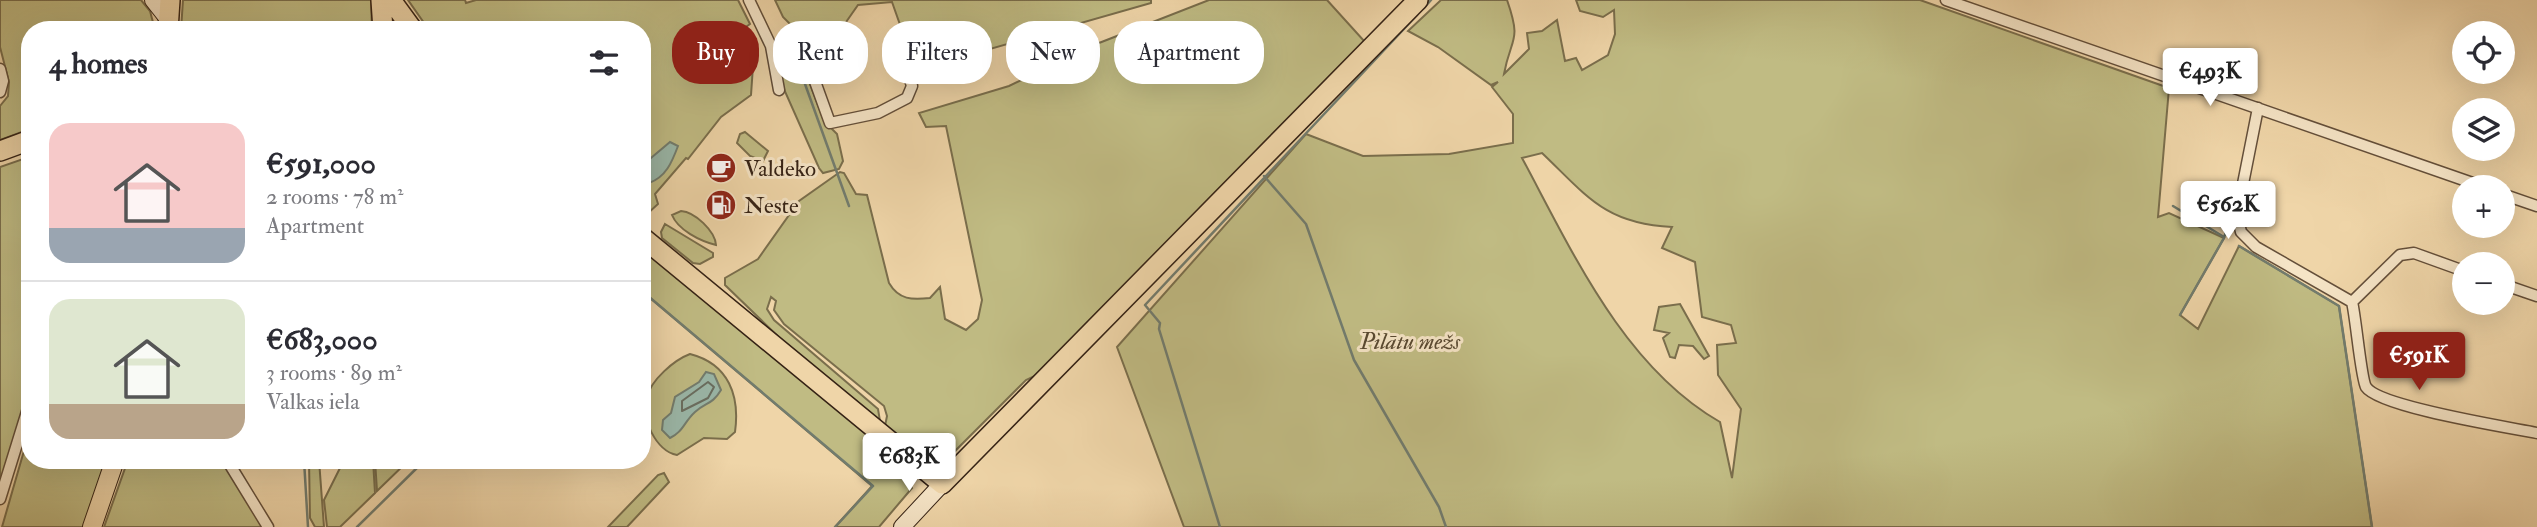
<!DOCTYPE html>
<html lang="en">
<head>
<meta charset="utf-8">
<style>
  body { margin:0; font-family:"IM FELL Double Pica",serif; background:#f2f2f3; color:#2b2b33; height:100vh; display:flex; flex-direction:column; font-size:26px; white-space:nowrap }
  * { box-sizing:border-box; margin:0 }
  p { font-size:23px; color:#7c7c81 }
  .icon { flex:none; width:38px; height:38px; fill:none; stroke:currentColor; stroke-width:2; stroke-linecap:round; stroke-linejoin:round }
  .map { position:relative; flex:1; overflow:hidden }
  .side { position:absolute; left:21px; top:21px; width:630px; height:448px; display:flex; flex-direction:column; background:#fff; border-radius:28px; box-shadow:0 7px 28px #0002 }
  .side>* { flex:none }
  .guide { position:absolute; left:672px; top:21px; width:665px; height:63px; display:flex; gap:14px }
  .buttons { position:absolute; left:2452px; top:21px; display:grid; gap:14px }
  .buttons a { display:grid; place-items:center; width:63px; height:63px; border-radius:50%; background:#fff; box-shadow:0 7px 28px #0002; font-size:35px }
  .price { position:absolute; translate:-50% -60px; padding:0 16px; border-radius:7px; background:#fff; color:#222; font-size:23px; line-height:46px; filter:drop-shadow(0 2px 4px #0008) }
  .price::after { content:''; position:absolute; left:50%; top:42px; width:21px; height:16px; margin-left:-10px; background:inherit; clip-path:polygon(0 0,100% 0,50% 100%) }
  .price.active { background:#8f2418; color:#fff }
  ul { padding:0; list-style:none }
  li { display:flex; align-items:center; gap:21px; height:175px; padding:0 28px }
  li+li { border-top:2px solid #e1e1e2 }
  li span { display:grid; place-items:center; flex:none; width:196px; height:140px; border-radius:21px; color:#555 }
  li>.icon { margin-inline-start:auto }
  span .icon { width:84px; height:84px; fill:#fffc; stroke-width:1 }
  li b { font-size:30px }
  h2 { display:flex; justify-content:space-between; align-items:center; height:84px; padding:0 28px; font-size:30px }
  .tag { padding:0 24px; border-radius:28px; background:#fff; box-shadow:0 7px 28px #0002; font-size:24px; line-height:63px }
  .tag.active { background:#8f2418; color:#fff }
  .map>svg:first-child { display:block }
</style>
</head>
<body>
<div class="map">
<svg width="2537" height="527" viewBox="0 0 2537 527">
  <rect width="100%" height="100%" fill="#efd5a8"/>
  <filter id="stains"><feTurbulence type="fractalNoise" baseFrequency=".00286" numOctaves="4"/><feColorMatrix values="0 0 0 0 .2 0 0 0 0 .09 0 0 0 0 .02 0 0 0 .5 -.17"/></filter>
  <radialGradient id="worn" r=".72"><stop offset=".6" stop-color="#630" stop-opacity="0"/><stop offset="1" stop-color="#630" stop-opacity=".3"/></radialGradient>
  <path fill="#c0bb83" stroke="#7a6e4c" stroke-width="2" fill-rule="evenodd" d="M0 0H141L150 11 155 30H30V129L0 140V106L8 96 9 82 0 47Z
    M183 0H371L372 30H181Z
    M408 0H465L466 3 476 0H738L750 24 727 41 732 69 753 66 751 95 721 117 688 159 686 158 655 194 658 204 647 214 642 212V30H429Z
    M775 0H1151V3L916 70 892 2 858 5 844 25 803 37 783 17Z
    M1209 0H1327L1365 42 1039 374 1026 380 951 455C923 464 905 442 885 426L887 416 884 406 784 324 774 310 776 301 771 297 767 309 774 320 878 409 880 421 787 345 725 285V278L758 259 799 201 840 172 844 173 856 194 867 195 889 283C899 300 912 300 930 298L940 287 945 319 966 330 978 319 982 300 946 126 926 127 919 113 1009 86 1099 43Z
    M1441 0H1507C1522 43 1511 36 1504 74L1529 49 1527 33 1542 31 1557 20 1565 61 1576 58 1582 70 1608 55 1615 34 1614 10 1603 17 1580 11 1576 0H1920L2169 88 2158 217 2169 213 2224 238 2180 315 2198 329 2239 246 2339 306 2372 527H1184L1117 347 1306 134 1363 156 1449 154 1513 143V114L1492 87 1498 82 1491 85 1438 47 1408 31ZM1542 153C1587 196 1605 224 1672 227L1662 248 1695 262 1702 317 1731 325 1736 343 1717 345 1718 375 1741 409 1732 478 1720 422C1624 367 1573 253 1522 158Z
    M786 50 799 55 824 121 837 134 843 161 839 169 823 173 819 168 779 78 775 58Z
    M745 132 768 151 763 161 750 156 737 143 740 134Z
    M23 159 30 163V392L0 490V167Z
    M681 211C695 212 715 231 716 245 700 241 678 230 672 215Z
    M665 224 713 253V257L700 264 693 263 662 238 661 232Z
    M642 246 867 434 868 440 904 473 912 488 879 527H835L872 486 642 291Z
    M1680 304 1709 356 1704 359 1693 346 1679 345 1675 358 1670 357 1663 338 1669 333 1654 330 1659 307Z
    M690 354C729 364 740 396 735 432L727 439 704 438 677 455C656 451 640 418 647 397 651 380 674 360 690 354Z
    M30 430V460H104L103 473 83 527H2Z
    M128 460H222L264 527H104Z
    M309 460H319L324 527H315L310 518Z
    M344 460H373L375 493 340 527H327L324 500Z
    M375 460H409L377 491Z
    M664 473 669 482 627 527H608L658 475Z"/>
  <path fill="#9ab8aa" stroke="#727c6e" stroke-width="2" d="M670 142 678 146C672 162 666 177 649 183L642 178 645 163Z
    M706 372 714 374 721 390C712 405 706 402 695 412 684 422 683 432 670 438L662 430 663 420 671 413 675 397 699 382Z"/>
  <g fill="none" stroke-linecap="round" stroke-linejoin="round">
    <path stroke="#686d60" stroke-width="2" d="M708 382 714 387 708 398 682 411V401Z"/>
    <path stroke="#727c6e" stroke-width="2.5" d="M1424 8 1431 0
      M805 84 849 206
      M1264 176 1306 224 1354 360 1439 507 1446 527
      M2173 206 2224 237
      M2239 246 2339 306 2372 527
      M642 291 873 486 835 527
      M2180 315 2224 238 2229 222
      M304 460 308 527
      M357 527 425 460
      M1220 527 1159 329 1160 323 1145 305 1417 15"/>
    <g stroke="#644f3a" stroke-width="13">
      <path id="street" d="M749 0 771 46 779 90
        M1946 0 2484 187
        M772 50 786 42 798 46 808 62 830 123 878 113 907 98 912 86 899 43
        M0 69 3 81 0 92
        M2258 108 2237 214 2241 232 2256 247 2352 302C2356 318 2361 379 2366 387 2379 407 2507 427 2537 433
        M2502 194 2537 206
        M2502 284 2537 296
        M2352 302 2400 255 2414 253 2464 271
        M227 460 268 527
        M0 499 30 402"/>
    </g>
    <g stroke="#352215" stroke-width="18">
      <path id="secondary" d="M153 0 168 19
        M902 527 942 484"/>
    </g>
    <g stroke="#352215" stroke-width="20">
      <path id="primary" d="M92 527 115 460"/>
    </g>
    <g stroke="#352215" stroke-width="22">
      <path id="highway" d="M381 0 383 30
        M391 0 413 30
        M168 30 170 0
        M0 151 30 140
        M642 237 942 484 1418 0"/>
    </g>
    <use href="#street" stroke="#f5e4c6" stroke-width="10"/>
    <use href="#secondary" stroke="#f5e4c6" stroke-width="16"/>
    <use href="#primary" stroke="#efd5a8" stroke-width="18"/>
    <use href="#highway" stroke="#efd5a8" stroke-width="19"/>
  </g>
  <defs>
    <g id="cafe-disc" transform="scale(1.575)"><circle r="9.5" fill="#8f2418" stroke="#f5e4c6"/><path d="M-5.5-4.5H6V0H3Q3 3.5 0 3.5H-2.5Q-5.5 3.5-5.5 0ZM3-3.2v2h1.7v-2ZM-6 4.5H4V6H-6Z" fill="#fff"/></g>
    <g id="fuel-disc" transform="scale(1.575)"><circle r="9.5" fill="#8f2418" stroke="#f5e4c6"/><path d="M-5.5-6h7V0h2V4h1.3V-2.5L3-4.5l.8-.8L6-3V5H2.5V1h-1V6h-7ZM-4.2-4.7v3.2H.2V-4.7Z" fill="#fff"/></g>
  </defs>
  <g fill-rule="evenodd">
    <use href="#cafe-disc" x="721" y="168"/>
    <use href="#fuel-disc" x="721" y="205"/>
  </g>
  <g text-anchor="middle" stroke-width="6" stroke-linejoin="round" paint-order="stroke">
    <g font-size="23" fill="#352215" stroke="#f5e4c6" text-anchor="start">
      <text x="744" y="176">Valdeko</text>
      <text x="744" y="213">Neste</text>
    </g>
    <g font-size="23" font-style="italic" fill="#584830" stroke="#f5e4c6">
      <text x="1410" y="349">Pilātu mežs</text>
    </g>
  </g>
  <rect width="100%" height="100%" filter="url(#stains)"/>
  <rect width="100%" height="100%" fill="url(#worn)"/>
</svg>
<div class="buttons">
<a><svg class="icon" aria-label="locate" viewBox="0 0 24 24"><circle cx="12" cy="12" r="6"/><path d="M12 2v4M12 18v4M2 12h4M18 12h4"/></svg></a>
<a><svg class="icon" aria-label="layers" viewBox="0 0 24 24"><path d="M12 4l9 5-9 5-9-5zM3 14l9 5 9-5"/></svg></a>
<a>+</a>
<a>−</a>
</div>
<b class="price" style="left:2210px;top:108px">€493K</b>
<b class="price" style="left:2228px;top:241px">€562K</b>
<b class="price active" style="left:2419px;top:392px">€591K</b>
<b class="price" style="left:909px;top:493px">€683K</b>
<div class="guide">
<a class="tag active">Buy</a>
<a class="tag">Rent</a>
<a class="tag">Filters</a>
<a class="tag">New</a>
<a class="tag">Apartment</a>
</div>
<section class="side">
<h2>4 homes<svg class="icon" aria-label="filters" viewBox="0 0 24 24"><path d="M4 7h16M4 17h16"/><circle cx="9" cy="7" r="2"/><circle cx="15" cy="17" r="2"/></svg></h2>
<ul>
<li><span style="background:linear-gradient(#f6c9c9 75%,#9aa5b1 0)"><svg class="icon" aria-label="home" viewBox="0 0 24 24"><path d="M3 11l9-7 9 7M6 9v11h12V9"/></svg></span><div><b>€591,000</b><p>2 rooms · 78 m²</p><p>Apartment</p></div></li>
<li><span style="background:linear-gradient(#dfe7d0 75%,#b9a48a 0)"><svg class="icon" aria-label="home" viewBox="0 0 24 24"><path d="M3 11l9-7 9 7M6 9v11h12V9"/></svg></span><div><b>€683,000</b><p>3 rooms · 89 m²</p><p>Valkas iela</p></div></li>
</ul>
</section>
</div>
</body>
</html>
